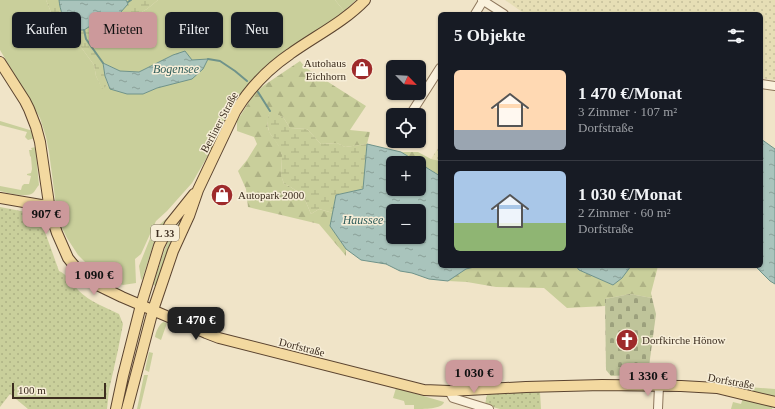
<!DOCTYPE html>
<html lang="de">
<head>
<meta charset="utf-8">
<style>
  body { margin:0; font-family:"Times New Roman",serif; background:#20242c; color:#f1f3f6; height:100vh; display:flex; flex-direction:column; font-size:15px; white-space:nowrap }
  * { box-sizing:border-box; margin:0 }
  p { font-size:13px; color:#9ea1a6 }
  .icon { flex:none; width:22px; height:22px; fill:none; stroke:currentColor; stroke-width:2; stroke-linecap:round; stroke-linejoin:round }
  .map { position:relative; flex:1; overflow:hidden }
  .side { position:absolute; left:438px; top:12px; width:325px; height:256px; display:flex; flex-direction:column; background:#171b24; border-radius:6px; box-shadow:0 1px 3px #0004 }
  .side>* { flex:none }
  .guide { position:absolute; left:12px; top:12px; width:366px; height:36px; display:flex; gap:8px }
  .needle { width:26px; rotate:115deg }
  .fabs { position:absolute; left:386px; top:60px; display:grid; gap:8px }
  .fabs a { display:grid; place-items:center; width:40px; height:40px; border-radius:6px; background:#171b24; box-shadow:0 1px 3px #0004; font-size:20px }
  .scale { position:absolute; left:12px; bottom:10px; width:94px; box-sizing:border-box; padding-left:4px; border:2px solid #3d2e20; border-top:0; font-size:11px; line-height:14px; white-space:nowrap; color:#3d2e20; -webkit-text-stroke:3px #f7eed8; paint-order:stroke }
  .price { position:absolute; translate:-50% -34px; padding:0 9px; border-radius:8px; background:#cc999b; color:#111; font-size:13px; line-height:26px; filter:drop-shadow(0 1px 2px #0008) }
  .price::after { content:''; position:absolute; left:50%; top:24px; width:12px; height:9px; margin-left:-6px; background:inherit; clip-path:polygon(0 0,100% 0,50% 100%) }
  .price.current { background:#222; color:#fff }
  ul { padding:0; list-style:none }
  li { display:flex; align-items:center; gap:12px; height:100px; padding:0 16px }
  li+li { border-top:1px solid #363941 }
  li span { display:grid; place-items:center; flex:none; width:112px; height:80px; border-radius:6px; color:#555 }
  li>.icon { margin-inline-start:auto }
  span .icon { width:48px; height:48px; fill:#fffc; stroke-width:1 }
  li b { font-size:17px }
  h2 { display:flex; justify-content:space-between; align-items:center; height:48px; padding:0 16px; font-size:17px }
  .pill { padding:0 14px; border-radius:6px; background:#171b24; box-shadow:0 1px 3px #0004; font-size:14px; line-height:36px }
  .pill.current { background:#cc999b; color:#111 }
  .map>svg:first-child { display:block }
</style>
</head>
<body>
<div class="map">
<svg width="775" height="409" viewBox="0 0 775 409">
  <defs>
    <pattern id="farmland-dots" width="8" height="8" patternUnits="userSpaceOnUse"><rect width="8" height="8" fill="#e6deb5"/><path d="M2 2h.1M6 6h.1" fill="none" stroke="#c6bf9b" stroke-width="1.8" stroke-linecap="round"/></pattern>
    <pattern id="forest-firs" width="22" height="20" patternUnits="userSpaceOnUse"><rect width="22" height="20" fill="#c9cf9b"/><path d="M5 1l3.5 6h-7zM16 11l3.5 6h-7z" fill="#aeb285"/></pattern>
    <pattern id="wetland-marsh" width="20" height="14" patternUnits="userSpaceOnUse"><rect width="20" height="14" fill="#c9cf9b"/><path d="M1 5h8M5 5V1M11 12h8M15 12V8" fill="none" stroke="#aeb285"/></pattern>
    <pattern id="cemetery-stones" width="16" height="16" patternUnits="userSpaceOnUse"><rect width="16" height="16" fill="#bfc49a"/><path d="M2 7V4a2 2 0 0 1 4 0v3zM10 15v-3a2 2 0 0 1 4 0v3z" fill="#9ca07d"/></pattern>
    <pattern id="park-dots" width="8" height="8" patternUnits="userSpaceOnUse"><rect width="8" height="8" fill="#c9cf9b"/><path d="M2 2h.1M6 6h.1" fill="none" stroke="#aeb285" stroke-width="1.8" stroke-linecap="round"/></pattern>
    <pattern id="water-ripples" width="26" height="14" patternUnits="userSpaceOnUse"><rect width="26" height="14" fill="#a9c4bc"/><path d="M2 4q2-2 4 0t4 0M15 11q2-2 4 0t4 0" fill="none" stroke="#8ba098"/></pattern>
  </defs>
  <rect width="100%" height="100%" fill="#f0e4c8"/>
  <path fill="url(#farmland-dots)" d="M505 0H775V80L761 78V14H525Z
    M440 145V161L431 159Z"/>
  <path fill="#c9cf9b" d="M0 0H46L60 34 78 43 94 65 96 76 102 88 108 85 110 89 143 94 157 88 208 60H192L173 55 139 72 120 71 103 63 94 50 98 37 147 9 158 0H335L344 11 339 16 265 68 242 93 214 145 192 183 167 211 156 221 141 254 135 259 136 283 123 285 95 272 78 255 67 238 58 220 49 152 46 137 40 118 0 50Z
    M0 121 33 131 35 138 28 140 25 137 27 132 0 125Z
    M36 147 37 165 39 185C37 187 35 191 33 193 26 198 8 193 0 191V186L21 190 22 186 24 184H29L31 176 27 175V174L31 173 32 169 31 157 30 156 29 150H32L31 148Z
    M168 217 155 239 142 280 141 279 139 266 151 236 158 226Z
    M182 220V222L157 286 153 285C159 268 168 231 182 220Z
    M657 266H723L719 268Z
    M163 322 167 323 161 340 155 337C156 332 158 326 163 322Z
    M149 352 153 353 149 372 145 370Z
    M144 375H148L140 409H137Z
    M748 387 775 389V398L747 391Z
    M396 388 444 402C443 409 423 409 414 409V405H405L404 401 393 398Z
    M743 398 773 405 772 409H731L733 402 741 404Z"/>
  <path fill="url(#forest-firs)" d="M335 0H356L344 11Z
    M300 61 306 68 366 106 350 130 370 132 367 144 345 147 337 143 321 144 307 129 290 128 283 117 270 112C261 136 279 136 282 155 282 162 281 168 281 174 282 178 283 181 284 184L289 186 303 195 311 214 319 209 333 213 330 226 346 249V256L319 224 248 207 246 189 238 171 247 160 257 144 254 137 237 131V121L254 94 263 86Z
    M401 152H418L431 159 440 161V176Z
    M478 266H576L579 270 613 285 622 278 631 266H658L651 293 652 298 630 294 605 299V306L567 308 544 288 496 287 467 282 448 281 466 269Z"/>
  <path fill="url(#wetland-marsh)" d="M46 0H59C61 10 64 22 71 30H83L95 23 108 20 128 2 126 0H158L147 9 98 37 94 50 103 63 105 76 108 85 102 89 96 76 94 65 78 43 60 34Z
    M270 111 283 117 290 128 307 129 321 144 337 143 345 147 367 144 363 189 336 195 333 213 319 209 311 214 303 195 289 186 284 184 281 175 282 155 278 145 269 132 267 121Z"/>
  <path fill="url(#cemetery-stones)" d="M630 294 652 298 656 314 648 374 611 376 606 370 605 299Z"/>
  <path fill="url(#park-dots)" d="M0 207 31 213 45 227V232L59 271C66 273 74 286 79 291 90 302 105 307 119 314L123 324 118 350 109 390 107 409H28L10 394 0 407Z
    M540 392 541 409H500L485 405 487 394Z"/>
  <path fill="url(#water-ripples)" stroke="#6f938a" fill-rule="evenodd" d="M59 0H126L128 4 120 13 113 15 112 17 108 20 95 23 84 30H71C64 22 60 10 59 0Z
    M185 51 192 60 208 59 203 69 192 79 157 88 143 94H127L110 89 105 76 103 63 120 71 139 72 173 55Z
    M761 139 775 149V284L770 281 755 266H761Z
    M367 144 401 152 419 163H393V189H419V163L440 176V266H478L466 269 448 281 429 279 412 273 400 271 386 264 361 260 346 249 330 226 336 195 363 189ZM393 211H419V237H393Z
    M576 266H631L622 278 613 285 579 270Z"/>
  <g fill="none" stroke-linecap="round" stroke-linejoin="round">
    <path stroke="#6f938a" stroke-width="2" d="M128 2 131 0
      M84 30 86 39 103 63
      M208 59 220 61 235 71 247 81
      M258 92 270 111"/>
    <g stroke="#8d765c" stroke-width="10">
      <path id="minor" d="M482 0 504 14
        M475 14 483 1
        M761 84 775 86
        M410 115 440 68
        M449 391 453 398 489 409
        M658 409 659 386"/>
    </g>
    <g stroke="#5b4430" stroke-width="12">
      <path id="major" d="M0 62 25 101 29 109 36 127 40 142 49 204 53 221 57 233 68 258 72 263 80 272 89 281 122 297 206 333 219 338 424 390 449 391 526 387 602 385 681 386 717 388 775 402
        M0 198 41 205 49 204
        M116 409 123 376 141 305 159 246 170 224 194 194
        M127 409 153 310 173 251 189 216 198 190 235 112C249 89 268 69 290 54 315 36 344 22 365 0"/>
    </g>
    <use href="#minor" stroke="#faf1dc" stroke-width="8"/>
    <use href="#major" stroke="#f3d9a0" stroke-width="10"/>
  </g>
  <defs>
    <g id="shop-disc" transform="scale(1.15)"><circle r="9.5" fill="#9e2a2b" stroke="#f7eed8"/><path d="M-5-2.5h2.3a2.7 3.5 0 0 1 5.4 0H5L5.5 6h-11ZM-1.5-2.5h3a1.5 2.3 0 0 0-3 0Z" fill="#fff"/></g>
    <g id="church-disc" transform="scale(1.15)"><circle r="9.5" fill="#9e2a2b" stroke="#f7eed8"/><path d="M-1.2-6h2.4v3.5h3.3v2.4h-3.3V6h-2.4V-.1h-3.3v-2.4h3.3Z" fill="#fff"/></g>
  </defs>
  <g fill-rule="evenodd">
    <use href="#shop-disc" x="362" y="69"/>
    <use href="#shop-disc" x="222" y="195"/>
    <use href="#church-disc" x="627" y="340"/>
  </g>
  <g text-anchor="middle" stroke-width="3" stroke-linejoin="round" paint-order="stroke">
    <rect fill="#f7eed8" stroke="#756857" stroke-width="1" x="151" y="225" width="28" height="16" rx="3"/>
    <g font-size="10" font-weight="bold" fill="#3d2e20">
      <text x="165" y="237">L 33</text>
    </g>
    <g font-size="11" fill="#3d2e20" stroke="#f7eed8" text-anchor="start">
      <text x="346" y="67" text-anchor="end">Autohaus<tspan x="346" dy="13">Eichhorn</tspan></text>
      <text x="238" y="199">Autopark 2000</text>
      <text x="642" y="344">Dorfkirche Hönow</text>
    </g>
    <g font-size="11" fill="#3d2e20" stroke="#f7eed8">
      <text transform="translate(219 122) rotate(-62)" y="4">Berliner Straße</text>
      <text transform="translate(302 347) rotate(14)" y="4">Dorfstraße</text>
      <text transform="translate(731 381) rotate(10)" y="4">Dorfstraße</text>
    </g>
    <g font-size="12" font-style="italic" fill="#2f5d5a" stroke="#f7eed8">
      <text x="176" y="73">Bogensee</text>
      <text x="363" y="224">Haussee</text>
    </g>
  </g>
</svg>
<div class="fabs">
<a><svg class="needle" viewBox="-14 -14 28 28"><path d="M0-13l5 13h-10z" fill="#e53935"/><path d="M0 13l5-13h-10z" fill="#9ea1a6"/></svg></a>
<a><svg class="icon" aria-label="locate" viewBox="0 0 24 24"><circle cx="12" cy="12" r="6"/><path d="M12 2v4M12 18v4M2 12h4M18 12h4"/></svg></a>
<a>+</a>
<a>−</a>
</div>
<div class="scale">100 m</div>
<b class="price" style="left:46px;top:235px">907 €</b>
<b class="price" style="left:94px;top:296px">1 090 €</b>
<b class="price current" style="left:196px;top:341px">1 470 €</b>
<b class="price" style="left:474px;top:394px">1 030 €</b>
<b class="price" style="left:648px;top:397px">1 330 €</b>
<div class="guide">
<a class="pill">Kaufen</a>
<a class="pill current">Mieten</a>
<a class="pill">Filter</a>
<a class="pill">Neu</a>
</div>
<section class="side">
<h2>5 Objekte<svg class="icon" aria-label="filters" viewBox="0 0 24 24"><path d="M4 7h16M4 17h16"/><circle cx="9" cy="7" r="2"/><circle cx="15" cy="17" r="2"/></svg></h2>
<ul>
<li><span style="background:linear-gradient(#ffd9b3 75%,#9aa5b1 0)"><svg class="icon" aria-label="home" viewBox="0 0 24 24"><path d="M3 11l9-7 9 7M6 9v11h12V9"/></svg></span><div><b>1 470 €/Monat</b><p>3 Zimmer · 107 m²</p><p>Dorfstraße</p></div></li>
<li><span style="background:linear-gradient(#a9c7e8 65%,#8fb573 0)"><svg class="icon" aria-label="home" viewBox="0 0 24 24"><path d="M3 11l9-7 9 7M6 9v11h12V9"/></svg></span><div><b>1 030 €/Monat</b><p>2 Zimmer · 60 m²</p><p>Dorfstraße</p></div></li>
</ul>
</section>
</div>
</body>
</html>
